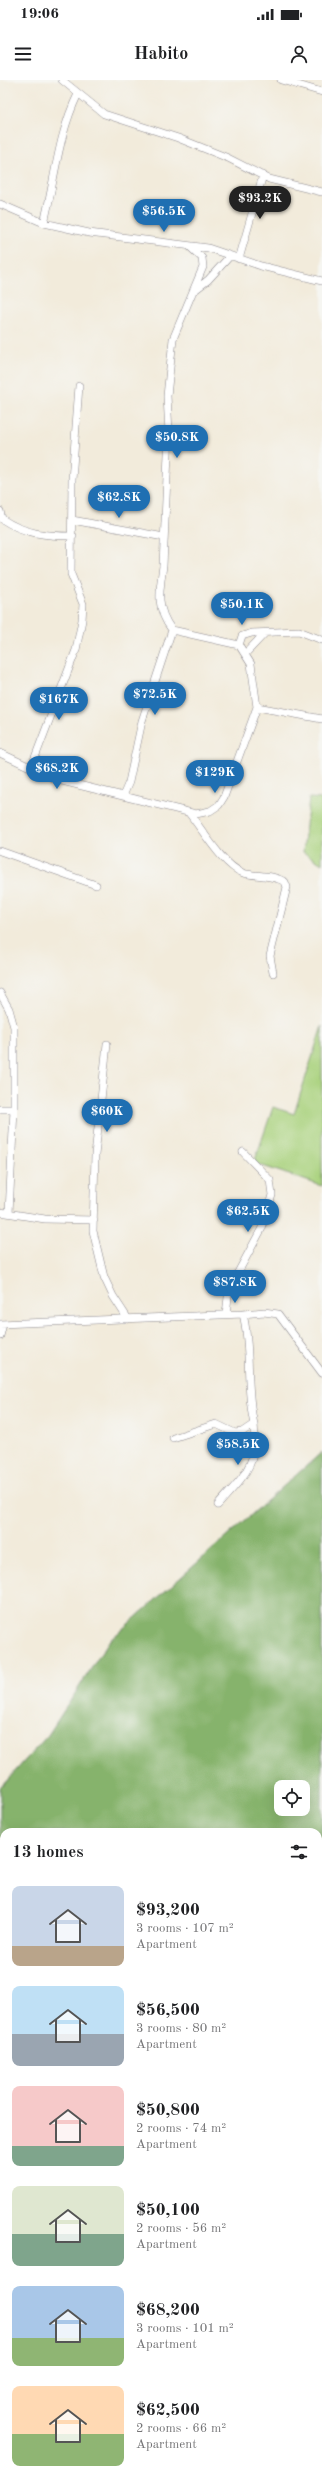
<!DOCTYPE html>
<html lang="en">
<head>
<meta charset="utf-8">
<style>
  body { margin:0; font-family:"Old Standard TT",serif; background:#f6f6f6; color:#202124; height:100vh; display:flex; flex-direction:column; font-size:15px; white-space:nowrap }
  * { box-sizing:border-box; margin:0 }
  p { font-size:13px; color:#757577 }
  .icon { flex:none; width:22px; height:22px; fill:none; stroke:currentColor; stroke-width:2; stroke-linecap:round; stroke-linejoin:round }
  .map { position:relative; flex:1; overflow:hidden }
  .details { position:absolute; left:0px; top:1748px; width:322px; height:656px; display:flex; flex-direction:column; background:#fff; border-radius:12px 12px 0 0; box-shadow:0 4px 16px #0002 }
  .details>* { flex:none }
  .fabs { position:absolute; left:274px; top:1700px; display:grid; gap:8px }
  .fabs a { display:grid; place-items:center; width:36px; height:36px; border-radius:8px; background:#fff; box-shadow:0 4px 16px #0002; font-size:20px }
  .price { position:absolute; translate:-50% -34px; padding:0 9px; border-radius:14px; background:#1f6fb2; color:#fff; font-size:13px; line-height:26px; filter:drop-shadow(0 1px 2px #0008) }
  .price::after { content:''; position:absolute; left:50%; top:24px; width:12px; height:9px; margin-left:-6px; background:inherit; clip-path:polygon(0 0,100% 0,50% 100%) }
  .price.selected { background:#222; color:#fff }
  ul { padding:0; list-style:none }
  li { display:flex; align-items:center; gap:12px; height:100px; padding:0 12px }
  li span { display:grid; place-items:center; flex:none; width:112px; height:80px; border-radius:8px; color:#555 }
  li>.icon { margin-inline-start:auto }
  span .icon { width:48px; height:48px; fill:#fffc; stroke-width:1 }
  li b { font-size:17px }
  h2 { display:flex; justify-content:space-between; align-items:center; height:48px; padding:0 12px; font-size:17px }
  .status { display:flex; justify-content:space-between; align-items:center; height:28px; padding:0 20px; background:#fff; direction:ltr }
  .status svg { height:11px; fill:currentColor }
  header { display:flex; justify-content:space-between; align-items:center; height:52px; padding:0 12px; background:#fff; font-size:18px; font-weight:800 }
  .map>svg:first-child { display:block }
</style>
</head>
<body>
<div class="status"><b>19:06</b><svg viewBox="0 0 49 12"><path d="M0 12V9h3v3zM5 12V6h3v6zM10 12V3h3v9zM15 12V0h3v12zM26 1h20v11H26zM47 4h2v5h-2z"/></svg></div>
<header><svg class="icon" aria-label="menu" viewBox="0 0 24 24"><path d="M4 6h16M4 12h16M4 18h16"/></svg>Habito<svg class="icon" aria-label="person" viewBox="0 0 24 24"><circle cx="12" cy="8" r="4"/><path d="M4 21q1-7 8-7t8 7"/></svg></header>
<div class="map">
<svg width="322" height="2404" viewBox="0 0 322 2404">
  <rect width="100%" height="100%" fill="#f6f6f2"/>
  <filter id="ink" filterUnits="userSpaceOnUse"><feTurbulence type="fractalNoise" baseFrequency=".025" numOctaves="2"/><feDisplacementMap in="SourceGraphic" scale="8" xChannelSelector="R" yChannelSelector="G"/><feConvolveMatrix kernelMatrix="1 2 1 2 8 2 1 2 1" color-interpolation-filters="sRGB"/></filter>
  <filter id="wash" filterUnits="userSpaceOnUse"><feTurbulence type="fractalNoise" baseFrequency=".012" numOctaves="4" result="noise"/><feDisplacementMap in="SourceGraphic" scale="16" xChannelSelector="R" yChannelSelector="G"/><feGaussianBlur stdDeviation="0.9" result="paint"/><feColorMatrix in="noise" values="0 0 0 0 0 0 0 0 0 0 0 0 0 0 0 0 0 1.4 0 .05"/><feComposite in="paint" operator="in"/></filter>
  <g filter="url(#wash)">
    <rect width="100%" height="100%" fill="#f2ebdb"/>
    <path fill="#a8d17c" stroke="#657a5c" d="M309 718 322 719V784L303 772Z
      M322 946V1106L254 1083 273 1027 294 1034Z"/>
    <path fill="#86b36c" stroke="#546a54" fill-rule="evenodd" d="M322 1372V2268L318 2273V1752H4V2272L0 2276V1708L48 1655 109 1561ZM281 1707H303V1729H281Z"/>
  </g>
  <g filter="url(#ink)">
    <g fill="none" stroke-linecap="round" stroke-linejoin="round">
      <g stroke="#8a868b" stroke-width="8">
        <path id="minor" d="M62 0 104 34 178 58 228 78 269 99 322 112
          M281 0 322 12
          M0 124 44 143 89 153 208 168 261 186 322 201
          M44 143C55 99 58 55 78 14
          M239 179 263 95
          M195 210 208 200 230 176
          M0 431 2 439C24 454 47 456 73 456
          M72 440 164 457
          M239 565 242 556 252 553 299 551 322 560
          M246 573 265 553
          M257 627 322 639
          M0 673 58 700 196 734 210 731 219 725 224 717 257 627 251 584 239 565 172 550C156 529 159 512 163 486L169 352 167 316 173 259 203 187 202 178 189 166
          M31 688 76 570 82 540 83 524 71 494 72 400 79 306
          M123 716 129 702 142 641 172 550
          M189 733C202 749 223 786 243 793 257 797 272 794 285 802L287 807 270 876 273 893
          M0 771 96 805
          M0 913 9 929 14 947V1029L9 1133
          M107 964 95 1075 93 1151 104 1197 113 1216 128 1239
          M0 1029H14
          M0 1132 45 1139 94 1140
          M226 1234 229 1209 262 1148 272 1115 270 1100 243 1072
          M243 1234 264 1232 278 1234 322 1293
          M0 1244 243 1234C252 1270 245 1307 254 1344L242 1352 235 1353 216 1344 173 1358
          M0 1256 3 1244
          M218 1425C244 1395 258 1387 254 1344
          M318 2347 322 2343
          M246 2404 247 2400"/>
      </g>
      <use href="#minor" stroke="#fff" stroke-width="7"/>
    </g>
  </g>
</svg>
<div class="fabs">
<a><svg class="icon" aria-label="locate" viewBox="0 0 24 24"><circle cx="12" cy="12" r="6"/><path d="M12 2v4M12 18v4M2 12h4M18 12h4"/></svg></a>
</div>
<b class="price selected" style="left:260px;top:140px">$93.2K</b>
<b class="price" style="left:164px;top:153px">$56.5K</b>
<b class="price" style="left:177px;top:379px">$50.8K</b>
<b class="price" style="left:119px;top:439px">$62.8K</b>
<b class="price" style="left:242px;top:546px">$50.1K</b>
<b class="price" style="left:155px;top:636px">$72.5K</b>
<b class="price" style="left:59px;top:641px">$167K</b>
<b class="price" style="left:57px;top:710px">$68.2K</b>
<b class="price" style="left:215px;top:714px">$129K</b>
<b class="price" style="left:107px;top:1053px">$60K</b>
<b class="price" style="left:248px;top:1153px">$62.5K</b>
<b class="price" style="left:235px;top:1224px">$87.8K</b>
<b class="price" style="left:238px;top:1386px">$58.5K</b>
<section class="details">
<h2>13 homes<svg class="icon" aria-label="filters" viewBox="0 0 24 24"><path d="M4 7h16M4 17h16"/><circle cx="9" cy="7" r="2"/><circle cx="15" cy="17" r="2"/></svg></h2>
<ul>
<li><span style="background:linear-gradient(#c9d6e8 75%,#b9a48a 0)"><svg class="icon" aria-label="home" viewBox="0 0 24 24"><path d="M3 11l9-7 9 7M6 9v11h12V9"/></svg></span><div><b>$93,200</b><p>3 rooms · 107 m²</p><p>Apartment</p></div></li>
<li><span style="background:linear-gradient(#bfe0f5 60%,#9aa5b1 0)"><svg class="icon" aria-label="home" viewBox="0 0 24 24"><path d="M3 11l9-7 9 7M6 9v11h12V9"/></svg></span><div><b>$56,500</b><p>3 rooms · 80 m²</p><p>Apartment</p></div></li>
<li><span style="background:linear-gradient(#f6c9c9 75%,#7fa58c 0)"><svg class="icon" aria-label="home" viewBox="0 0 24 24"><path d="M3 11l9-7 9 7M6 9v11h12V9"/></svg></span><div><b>$50,800</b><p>2 rooms · 74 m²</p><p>Apartment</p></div></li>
<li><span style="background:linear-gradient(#dfe7d0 60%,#7fa58c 0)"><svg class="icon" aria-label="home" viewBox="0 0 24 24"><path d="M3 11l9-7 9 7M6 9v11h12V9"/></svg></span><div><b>$50,100</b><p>2 rooms · 56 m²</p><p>Apartment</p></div></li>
<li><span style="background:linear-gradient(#a9c7e8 65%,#8fb573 0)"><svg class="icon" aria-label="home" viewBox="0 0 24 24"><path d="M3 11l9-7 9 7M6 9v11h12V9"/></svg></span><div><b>$68,200</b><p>3 rooms · 101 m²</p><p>Apartment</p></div></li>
<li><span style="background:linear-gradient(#ffd9b3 60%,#8fb573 0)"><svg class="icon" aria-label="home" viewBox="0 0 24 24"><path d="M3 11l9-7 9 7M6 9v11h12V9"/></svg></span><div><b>$62,500</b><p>2 rooms · 66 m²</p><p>Apartment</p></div></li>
</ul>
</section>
</div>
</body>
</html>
